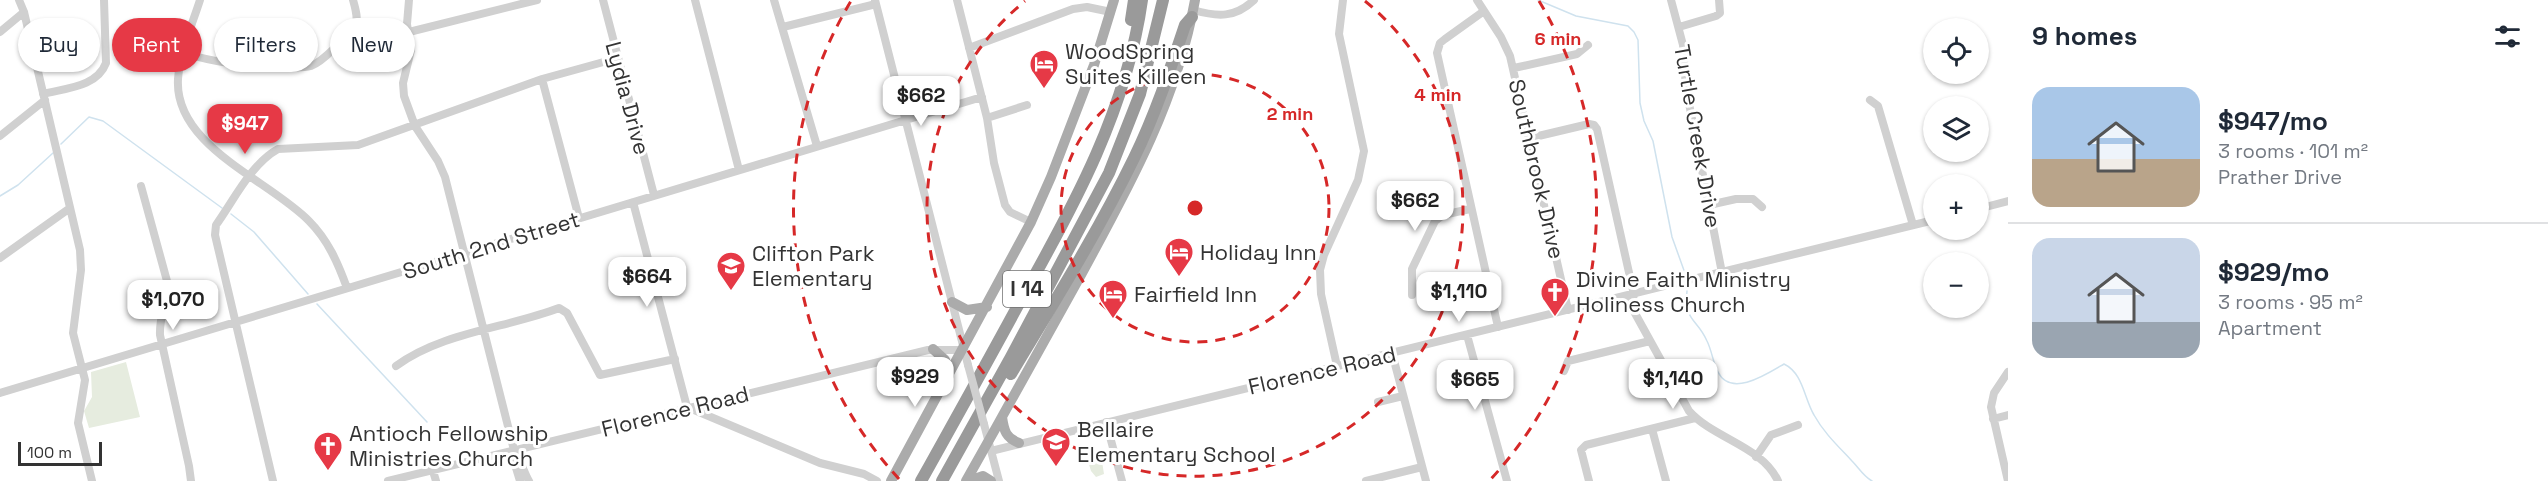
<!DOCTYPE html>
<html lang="en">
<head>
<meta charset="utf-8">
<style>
  body { margin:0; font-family:"Space Grotesk",sans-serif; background:#f2f2f3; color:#1f2937; height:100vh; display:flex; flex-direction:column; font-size:22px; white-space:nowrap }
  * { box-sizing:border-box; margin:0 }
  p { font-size:20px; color:#747a83 }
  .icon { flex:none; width:33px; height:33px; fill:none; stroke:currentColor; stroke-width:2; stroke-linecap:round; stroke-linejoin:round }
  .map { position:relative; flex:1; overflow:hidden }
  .details { display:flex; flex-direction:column; background:#fff; width:540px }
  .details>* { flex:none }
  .hud { position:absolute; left:18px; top:18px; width:570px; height:54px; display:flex; gap:12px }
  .tools { position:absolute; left:1923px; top:18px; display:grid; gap:12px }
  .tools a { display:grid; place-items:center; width:66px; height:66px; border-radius:50%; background:#fff; box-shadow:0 2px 4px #0004; font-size:30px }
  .scale { position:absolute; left:18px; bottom:15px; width:84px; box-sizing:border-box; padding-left:6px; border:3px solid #333; border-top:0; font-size:16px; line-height:21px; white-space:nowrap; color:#333; -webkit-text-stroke:4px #fff; paint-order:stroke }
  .price { position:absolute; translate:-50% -51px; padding:0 14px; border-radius:12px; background:#fff; color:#222; font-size:20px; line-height:39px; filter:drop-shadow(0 2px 3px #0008) }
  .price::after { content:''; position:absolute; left:50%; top:36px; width:18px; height:14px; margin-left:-9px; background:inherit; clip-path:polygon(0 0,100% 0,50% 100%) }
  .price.current { background:#e63946; color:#fff }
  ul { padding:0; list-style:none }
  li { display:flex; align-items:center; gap:18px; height:150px; padding:0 24px }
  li+li { border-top:2px solid #e0e1e3 }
  li span { display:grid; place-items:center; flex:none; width:168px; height:120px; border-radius:18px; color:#555 }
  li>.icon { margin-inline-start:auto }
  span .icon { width:72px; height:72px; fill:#fffc; stroke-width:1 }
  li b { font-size:26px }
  h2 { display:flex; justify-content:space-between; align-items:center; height:72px; padding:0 24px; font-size:26px }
  .pill { padding:0 21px; border-radius:27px; background:#fff; box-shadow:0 2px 4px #0004; font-size:21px; line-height:54px }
  .pill.current { background:#e63946; color:#fff }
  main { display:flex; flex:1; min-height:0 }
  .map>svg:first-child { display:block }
</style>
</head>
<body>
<main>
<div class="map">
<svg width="2008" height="481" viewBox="0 0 2008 481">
  <rect width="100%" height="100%" fill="#fff"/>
  <path fill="#e6ecdf" d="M126 362 140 417 89 428 84 411 92 397 91 372Z
    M1093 452 1101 455 1104 474 1096 477 1091 471 1088 461Z"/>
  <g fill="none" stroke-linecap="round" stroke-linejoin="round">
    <path stroke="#cfe2ee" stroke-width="1.5" d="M1538 0 1576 16 1628 26 1634 32 1638 40 1640 103 1644 121 1653 141 1672 237 1686 276
      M61 144 89 117 103 121 222 208
      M0 196 18 185 53 153
      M231 214 254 232 308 294
      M1687 291C1684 322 1697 318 1707 341 1712 351 1713 363 1718 372 1731 398 1767 374 1784 364 1803 373 1804 398 1814 415 1824 433 1838 446 1852 461 1859 468 1863 476 1872 481
      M317 304 427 422"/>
    <path stroke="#d0d0d0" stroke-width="8" d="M19 0 24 12 80 250 81 270 73 333 85 380 78 423 92 481
      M200 0C192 25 180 52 178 79 174 146 269 180 309 221 328 240 338 263 347 288
      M409 0 407 24 411 50 403 83 404 96 415 126 438 161 445 177 514 450 513 458 520 481
      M603 0 654 195
      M695 0 739 170
      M774 0 817 146
      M875 0 968 365
      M957 0 987 118 994 163 1005 205 1010 212 1031 222
      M1477 0 1501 37 1510 56 1568 310
      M1671 0 1683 45 1686 88 1722 273
      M1193 10C1218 17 1235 18 1254 0
      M1484 11 1445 39 1440 43 1437 53 1498 327
      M783 27 876 4
      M1679 27 1716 16 1720 13 1719 0
      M0 32 24 12
      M409 32 537 0
      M969 48 1073 9 1087 7 1111 12
      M183 53C218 63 242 66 278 67 289 67 300 69 311 66 322 62 331 51 340 43 358 27 360 24 353 0
      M1514 68 1577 54 1588 45
      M542 79 579 218
      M43 94C66 88 97 87 106 63L104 0
      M1870 100 1878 106 1913 225
      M987 118 1027 105
      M0 136 45 100
      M1530 138 1589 124 1594 125 1597 129 1634 295
      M141 186 167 281C168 301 159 315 160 335L189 466 191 481
      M633 202 687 407 820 463 864 474 877 481
      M1709 205 1736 199H1753L1762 207
      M1978 209 2008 201
      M0 258 70 208
      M1412 295V269L1435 221 1443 215 1470 209
      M1626 297 1689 411C1714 439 1762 446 1778 481
      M1467 335 1507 481
      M1392 353 1426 481
      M396 366C442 332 507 328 559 308L567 313 600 375 675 359
      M1337 366 1321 294 1320 270 1324 255 1358 180 1364 151 1339 34 1343 0
      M1564 371 1568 361 1650 341
      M0 393 982 97
      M1378 402 1403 396
      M1993 419 2008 415
      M1106 422 1122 481
      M984 424 999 481
      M1652 429 1666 481
      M514 450C521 459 523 471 529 481
      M991 451 1934 220
      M1756 457 1771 435 1798 425
      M433 471 436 481
      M273 481 215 235 216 225C234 200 251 164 278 149L358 145 542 79 618 58
      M388 481 928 350H963
      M1366 481 1422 467
      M1589 481 1581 450 1586 445 1695 418
      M2008 481 1991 407 1994 393 2008 372"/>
    <path stroke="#ababab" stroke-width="10" d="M952 302 967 310 987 307
      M933 349 945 360 949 376
      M1002 417C1004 431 1006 438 1019 443
      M891 481 1031 222 1051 177 1094 65 1114 0
      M966 481C1005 412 1043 343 1082 273 1130 185 1177 100 1195 0
      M969 481 983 476 991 481"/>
    <path stroke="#9a9a9a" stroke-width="12" d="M1131 20 1134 0
      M1011 374C1053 304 1098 232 1134 158 1155 115 1170 70 1185 25L1192 17
      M921 481C955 420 989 359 1022 298 1075 204 1127 108 1142 0
      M942 481 1011 357 1109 173 1140 94 1163 0"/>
    <path stroke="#d0d0d0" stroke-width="8" d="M968 365 984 424"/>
  </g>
  <g fill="none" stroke="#d62828" stroke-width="3" stroke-dasharray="10 8">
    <circle cx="1195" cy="208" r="134"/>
    <path d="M1365 1A268 268 0 1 1 1025 1"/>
    <path d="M899 479A401 401 0 0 1 851 1M1539 1A401 401 0 0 1 1491 479"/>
  </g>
  <defs>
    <g id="hotel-pin" transform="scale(1.5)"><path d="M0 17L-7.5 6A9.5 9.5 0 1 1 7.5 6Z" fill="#e63946" stroke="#fff"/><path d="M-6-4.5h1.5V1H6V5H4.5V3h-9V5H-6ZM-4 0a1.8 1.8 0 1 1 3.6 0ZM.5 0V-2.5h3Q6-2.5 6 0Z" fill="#fff"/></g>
    <g id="school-pin" transform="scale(1.5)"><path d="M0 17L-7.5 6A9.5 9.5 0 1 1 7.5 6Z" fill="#e63946" stroke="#fff"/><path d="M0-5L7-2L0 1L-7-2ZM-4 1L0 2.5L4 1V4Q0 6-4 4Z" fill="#fff"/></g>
    <g id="church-pin" transform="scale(1.5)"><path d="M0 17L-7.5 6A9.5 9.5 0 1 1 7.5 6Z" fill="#e63946" stroke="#fff"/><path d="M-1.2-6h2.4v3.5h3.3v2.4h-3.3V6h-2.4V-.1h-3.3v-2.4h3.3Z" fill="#fff"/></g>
  </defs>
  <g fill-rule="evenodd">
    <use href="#hotel-pin" x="1044" y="64"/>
    <use href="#hotel-pin" x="1179" y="252"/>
    <use href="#school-pin" x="731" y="266"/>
    <use href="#church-pin" x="1555" y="292"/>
    <use href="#hotel-pin" x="1113" y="294"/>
    <use href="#school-pin" x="1056" y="442"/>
    <use href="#church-pin" x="328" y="446"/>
  </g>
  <g text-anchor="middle" stroke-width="6" stroke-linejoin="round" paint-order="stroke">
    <rect fill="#fff" stroke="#707070" stroke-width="1.5" x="1003" y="271" width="48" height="36" rx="4.5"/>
    <g font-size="21" font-weight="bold" fill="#333">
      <text x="1027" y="296">I 14</text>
    </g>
    <g font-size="22" fill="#333" stroke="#fff" text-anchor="start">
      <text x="1065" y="59">WoodSpring<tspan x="1065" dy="25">Suites Killeen</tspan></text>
      <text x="1200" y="260">Holiday Inn</text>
      <text x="752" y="261">Clifton Park<tspan x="752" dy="25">Elementary</tspan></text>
      <text x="1576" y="287">Divine Faith Ministry<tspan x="1576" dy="25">Holiness Church</tspan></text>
      <text x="1134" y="302">Fairfield Inn</text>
      <text x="1077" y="437">Bellaire<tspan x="1077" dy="25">Elementary School</tspan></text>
      <text x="349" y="441">Antioch Fellowship<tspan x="349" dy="25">Ministries Church</tspan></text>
    </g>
    <g font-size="22" fill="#333" stroke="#fff">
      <text transform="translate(628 98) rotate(75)" y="8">Lydia Drive</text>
      <text transform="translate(1698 136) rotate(80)" y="8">Turtle Creek Drive</text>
      <text transform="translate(1537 169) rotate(77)" y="8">Southbrook Drive</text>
      <text transform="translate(491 245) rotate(-17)" y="8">South 2nd Street</text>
      <text transform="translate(1322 370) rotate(-13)" y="8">Florence Road</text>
      <text transform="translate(675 411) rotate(-14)" y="8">Florence Road</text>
    </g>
  </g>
  <circle cx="1195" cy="208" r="9" fill="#d62828" stroke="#fff" stroke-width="3"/>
  <g font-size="18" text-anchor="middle" font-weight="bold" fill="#d62828" stroke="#fff" stroke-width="6" stroke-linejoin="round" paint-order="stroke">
    <text x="1558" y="45">6 min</text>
    <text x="1438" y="101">4 min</text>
    <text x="1290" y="120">2 min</text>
  </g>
</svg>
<div class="tools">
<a><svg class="icon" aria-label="locate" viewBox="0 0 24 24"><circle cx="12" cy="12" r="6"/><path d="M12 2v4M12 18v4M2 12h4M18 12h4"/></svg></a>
<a><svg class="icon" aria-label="layers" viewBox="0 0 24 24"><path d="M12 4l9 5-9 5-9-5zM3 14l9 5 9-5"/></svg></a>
<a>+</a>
<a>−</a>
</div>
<div class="scale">100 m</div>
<b class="price" style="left:921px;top:127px">$662</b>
<b class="price current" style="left:245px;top:155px">$947</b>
<b class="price" style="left:1415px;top:232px">$662</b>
<b class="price" style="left:647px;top:308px">$664</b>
<b class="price" style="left:1459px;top:323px">$1,110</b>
<b class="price" style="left:173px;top:331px">$1,070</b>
<b class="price" style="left:915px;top:408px">$929</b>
<b class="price" style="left:1673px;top:410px">$1,140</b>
<b class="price" style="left:1475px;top:411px">$665</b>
<div class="hud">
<a class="pill">Buy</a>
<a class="pill current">Rent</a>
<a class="pill">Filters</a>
<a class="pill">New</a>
</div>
</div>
<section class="details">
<h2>9 homes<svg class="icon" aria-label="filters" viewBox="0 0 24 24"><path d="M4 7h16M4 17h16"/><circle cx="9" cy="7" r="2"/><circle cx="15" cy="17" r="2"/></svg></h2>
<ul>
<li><span style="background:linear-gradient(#a9c7e8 60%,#b9a48a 0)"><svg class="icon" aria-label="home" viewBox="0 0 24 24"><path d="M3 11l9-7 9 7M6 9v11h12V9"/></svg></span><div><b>$947/mo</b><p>3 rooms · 101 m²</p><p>Prather Drive</p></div></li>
<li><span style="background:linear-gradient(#c9d6e8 70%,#9aa5b1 0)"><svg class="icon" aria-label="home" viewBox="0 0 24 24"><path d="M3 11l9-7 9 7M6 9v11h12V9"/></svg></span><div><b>$929/mo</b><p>3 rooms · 95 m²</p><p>Apartment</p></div></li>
</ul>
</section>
</main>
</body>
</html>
